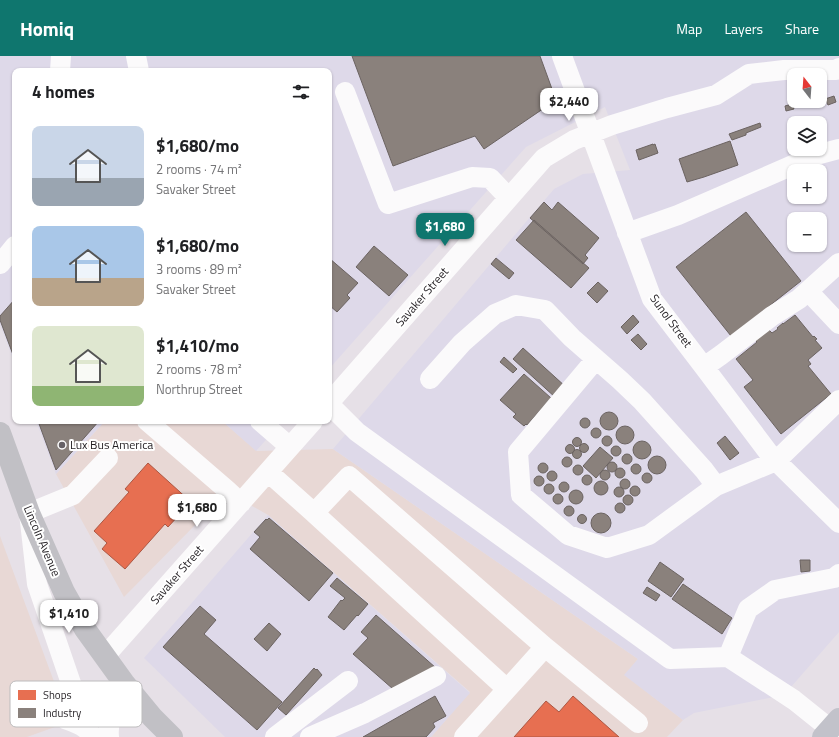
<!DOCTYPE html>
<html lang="en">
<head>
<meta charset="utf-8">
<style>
  body { margin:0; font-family:"Titillium Web",sans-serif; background:#f2f2f2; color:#202124; height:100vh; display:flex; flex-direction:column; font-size:15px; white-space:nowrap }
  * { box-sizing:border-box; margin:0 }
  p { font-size:13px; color:#757577 }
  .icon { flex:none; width:22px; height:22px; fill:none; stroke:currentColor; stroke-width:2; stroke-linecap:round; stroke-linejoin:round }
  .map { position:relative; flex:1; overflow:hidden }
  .sheet { position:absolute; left:12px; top:12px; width:320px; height:356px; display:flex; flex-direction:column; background:#fff; border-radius:8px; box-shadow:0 1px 3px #0004 }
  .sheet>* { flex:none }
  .needle { width:26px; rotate:343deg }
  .tools { position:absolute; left:787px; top:12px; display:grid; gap:8px }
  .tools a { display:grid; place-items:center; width:40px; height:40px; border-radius:8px; background:#fff; box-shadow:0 1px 3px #0004; font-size:20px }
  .price { position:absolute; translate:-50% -34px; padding:0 9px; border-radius:8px; background:#fff; color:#222; font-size:13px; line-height:26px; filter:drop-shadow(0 1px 2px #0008) }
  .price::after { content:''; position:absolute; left:50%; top:24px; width:12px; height:9px; margin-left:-6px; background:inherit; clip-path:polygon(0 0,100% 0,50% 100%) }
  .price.on { background:#0f766e; color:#fff }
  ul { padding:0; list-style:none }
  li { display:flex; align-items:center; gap:12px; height:100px; padding:0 20px }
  li span { display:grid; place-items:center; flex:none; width:112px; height:80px; border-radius:8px; color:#555 }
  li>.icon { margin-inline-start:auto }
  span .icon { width:48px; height:48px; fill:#fffc; stroke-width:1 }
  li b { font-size:17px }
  h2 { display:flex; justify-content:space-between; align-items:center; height:48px; padding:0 20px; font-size:17px }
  header { display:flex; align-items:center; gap:24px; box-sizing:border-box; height:56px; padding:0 20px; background:#0f766e; color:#fff }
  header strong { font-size:19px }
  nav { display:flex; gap:22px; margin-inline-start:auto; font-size:14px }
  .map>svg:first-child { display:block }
</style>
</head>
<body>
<header>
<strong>Homiq</strong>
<nav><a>Map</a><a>Layers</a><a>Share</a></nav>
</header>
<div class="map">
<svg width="839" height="681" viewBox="0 0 839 681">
  <rect width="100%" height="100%" fill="#e6e0e7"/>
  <path fill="#e8d8d5" d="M105 365H222L257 395 333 393 638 603 625 619 683 664 667 681H431L470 636 268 459 226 435 206 458 124 541 56 418Z
    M0 480 69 666 27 681H0Z"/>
  <path fill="#ded9e9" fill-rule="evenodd" d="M0 0H839V576L784 639 694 657 683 664 624 619 638 603 333 393 554 133 583 118 630 114 605 51 526 91 329 313V15H15V308L0 268ZM794 19H820V45H794ZM794 67H820V93H794ZM794 115H820V141H794ZM794 163H820V189H794Z
    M36 365H105L56 418Z
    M222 365H283L256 395Z
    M268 459 470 637 431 681H225L144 602Z"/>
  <path fill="#e76f51" stroke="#ac5743" d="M148 407 191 446 168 471 165 468 125 513 102 493 107 487 94 475 129 436 125 433Z
    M573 640 619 681H514L546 645 559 656Z"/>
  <path fill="#8a817c" stroke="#6b6361" d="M352 0H540L556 44 484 93 475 80 393 110Z
    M834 40 836 46 828 49 825 43Z
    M792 48 794 53 786 55 785 50Z
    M760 67 761 71 746 77V79L732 84 729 78Z
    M730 85 738 109 704 121 687 126 679 103Z
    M653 88V89L655 88 658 97 639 104 636 94Z
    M544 146 552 154 558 146 599 182 585 199 588 202 583 208 530 162Z
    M746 156 801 225 731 280 676 211Z
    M534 164 589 212 571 232 516 184Z
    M374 190 408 219 389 240 356 211Z
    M329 202 358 227 347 239 350 242 337 256 329 249Z
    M496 202 514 217 509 223 491 208Z
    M598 226 608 235 597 247 587 237Z
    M15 243V304L0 264V260Z
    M633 259 639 266 627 278 621 271Z
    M795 259 813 281 814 280 817 283 815 284 822 292 808 304 811 308 808 310 831 338 781 378 744 331 753 324 736 303 757 286 755 284 767 272 772 277 778 273 777 272 783 267V268Z
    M638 278 647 288 641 294 631 284Z
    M523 292 566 331 556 342 513 303Z
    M504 301 517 313 513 317 500 306Z
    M524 318 551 342 527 369 526 368 524 370 513 361 516 358 500 344Z
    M600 365a9 9 0 1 1 18 0a9 9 0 1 1-18 0Z
    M580 367a5 5 0 1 1 10 0a5 5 0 1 1-10 0Z
    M38 365H99L56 414Z
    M616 379a9 9 0 1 1 18 0a9 9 0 1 1-18 0Z
    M591 377a5 5 0 1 1 10 0a5 5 0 1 1-10 0Z
    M725 380 739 397 730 404 717 387Z
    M602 385a5 5 0 1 1 10 0a5 5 0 1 1-10 0Z
    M572.5 386a4.5 4.5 0 1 1 9 0a4.5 4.5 0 1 1-9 0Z
    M633 394a9 9 0 1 1 18 0a9 9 0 1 1-18 0Z
    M579.5 392a4.5 4.5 0 1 1 9 0a4.5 4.5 0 1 1-9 0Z
    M565.5 393a4.5 4.5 0 1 1 9 0a4.5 4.5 0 1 1-9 0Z
    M611 395a5 5 0 1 1 10 0a5 5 0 1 1-10 0Z
    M600 391 613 402 596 422 583 410Z
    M572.5 398a4.5 4.5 0 1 1 9 0a4.5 4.5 0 1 1-9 0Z
    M622 403a5 5 0 1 1 10 0a5 5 0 1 1-10 0Z
    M648 409a9 9 0 1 1 18 0a9 9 0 1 1-18 0Z
    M562 406a5 5 0 1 1 10 0a5 5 0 1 1-10 0Z
    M607 411a5 5 0 1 1 10 0a5 5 0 1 1-10 0Z
    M538 412a5 5 0 1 1 10 0a5 5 0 1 1-10 0Z
    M631 413a5 5 0 1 1 10 0a5 5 0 1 1-10 0Z
    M573 414a5 5 0 1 1 10 0a5 5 0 1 1-10 0Z
    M615 417a5 5 0 1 1 10 0a5 5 0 1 1-10 0Z
    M600 419a5 5 0 1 1 10 0a5 5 0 1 1-10 0Z
    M547 420a5 5 0 1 1 10 0a5 5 0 1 1-10 0Z
    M642 422a5 5 0 1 1 10 0a5 5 0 1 1-10 0Z
    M582 424a5 5 0 1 1 10 0a5 5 0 1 1-10 0Z
    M534 425a5 5 0 1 1 10 0a5 5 0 1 1-10 0Z
    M620 428a5 5 0 1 1 10 0a5 5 0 1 1-10 0Z
    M594 432a7 7 0 1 1 14 0a7 7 0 1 1-14 0Z
    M559 431a5 5 0 1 1 10 0a5 5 0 1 1-10 0Z
    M544 433a5 5 0 1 1 10 0a5 5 0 1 1-10 0Z
    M630 435a5 5 0 1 1 10 0a5 5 0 1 1-10 0Z
    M614 436a5 5 0 1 1 10 0a5 5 0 1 1-10 0Z
    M569 441a7 7 0 1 1 14 0a7 7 0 1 1-14 0Z
    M553 443a5 5 0 1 1 10 0a5 5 0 1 1-10 0Z
    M623 444a5 5 0 1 1 10 0a5 5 0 1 1-10 0Z
    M615 452a5 5 0 1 1 10 0a5 5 0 1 1-10 0Z
    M564 455a5 5 0 1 1 10 0a5 5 0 1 1-10 0Z
    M591 467a10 10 0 1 1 20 0a10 10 0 1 1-20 0Z
    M577.5 463a4.5 4.5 0 1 1 9 0a4.5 4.5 0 1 1-9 0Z
    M269 462 333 517 309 545 250 493 260 481 254 476 266 463 267 464Z
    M800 504H810V515L801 516Z
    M660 506 684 523 671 541 648 525Z
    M337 522 368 548 358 560 357 559 344 574 328 561 341 544 342 545 345 542 330 530Z
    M683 528 732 562 722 578 672 543Z
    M647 531 660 539 656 545 643 537Z
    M200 550 216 564 204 578 282 646 257 674 163 591Z
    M376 559 436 612 393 633 353 598 368 582 361 576Z
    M269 567 281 578 267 595 254 583Z
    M314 612 316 614 317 613 322 619 286 659 278 652Z
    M435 640 446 660 433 667 435 671 426 681H363Z"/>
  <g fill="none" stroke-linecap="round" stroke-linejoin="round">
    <path stroke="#fbfafb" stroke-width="20" d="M136 0 139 15
      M562 0 652 243 704 311 771 400 839 467
      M60 15 61 0
      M345 36 388 148 472 121 490 122 509 142
      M627 177 678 159 816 99 839 93
      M0 208 15 190
      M808 235 839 268
      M596 303 518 396 521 439 568 479 607 492 649 479 716 430
      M704 311 721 299 772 260 799 243 839 207
      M430 323 462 287 495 258 516 249 545 254 572 282 620 324 642 345 704 414 716 430 776 405 839 344
      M329 347 544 102 574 84 612 69 667 52 716 39 749 18 784 14H836L839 12
      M329 348 357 376 670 603 728 601 794 644 839 680
      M147 365 227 434 241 447
      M260 365 290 391
      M268 416 314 457
      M105 600 313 365
      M728 601 748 553 775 534 834 522 839 518
      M507 633 314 457 349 420 545 591
      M93 681C86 670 76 667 65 663L72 651 74 636 37 528 29 457 73 439 108 402
      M109 681C107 662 117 644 124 627
      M275 681 348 625
      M310 681 365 657 436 620
      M464 681 545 591 638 667"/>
    <path stroke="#c1c0c5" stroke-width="22" d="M0 377 29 457 64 536 85 573 124 627 152 661 172 681"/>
    <path stroke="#c2c2ca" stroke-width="22" d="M823 681 839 663"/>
  </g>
  <circle fill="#676267" stroke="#fff" stroke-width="1.5" cx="62" cy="389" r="4"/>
  <g text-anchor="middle" stroke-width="4" stroke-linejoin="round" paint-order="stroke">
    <g font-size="12" fill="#221e22" stroke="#fff">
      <text transform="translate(422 241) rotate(-49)" y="4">Savaker Street</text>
      <text transform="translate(671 265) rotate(54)" y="4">Sunol Street</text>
      <text transform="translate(42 485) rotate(67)" y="4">Lincoln Avenue</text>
      <text transform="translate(177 519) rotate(-49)" y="4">Savaker Street</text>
    </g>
    <g font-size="12" fill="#221e22" stroke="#fff" text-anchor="start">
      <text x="70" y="393">Lux Bus America</text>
    </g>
  </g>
  <rect x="10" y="625" width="132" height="46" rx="6" fill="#fff" stroke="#bdbcbd" stroke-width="1"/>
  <rect x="18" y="634" width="18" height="10" fill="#e76f51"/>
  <rect x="18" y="652" width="18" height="10" fill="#8a817c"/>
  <g font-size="11" fill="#221e22">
    <text x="43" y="643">Shops</text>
    <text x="43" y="661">Industry</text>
  </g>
</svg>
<div class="tools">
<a><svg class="needle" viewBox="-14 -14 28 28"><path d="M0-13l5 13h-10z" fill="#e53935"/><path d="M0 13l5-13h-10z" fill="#757577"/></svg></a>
<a><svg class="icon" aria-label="layers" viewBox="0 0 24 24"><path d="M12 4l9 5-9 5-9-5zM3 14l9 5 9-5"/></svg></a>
<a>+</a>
<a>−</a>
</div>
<b class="price" style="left:569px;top:66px">$2,440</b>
<b class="price on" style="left:445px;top:191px">$1,680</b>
<b class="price" style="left:197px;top:472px">$1,680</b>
<b class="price" style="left:69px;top:578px">$1,410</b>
<section class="sheet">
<h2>4 homes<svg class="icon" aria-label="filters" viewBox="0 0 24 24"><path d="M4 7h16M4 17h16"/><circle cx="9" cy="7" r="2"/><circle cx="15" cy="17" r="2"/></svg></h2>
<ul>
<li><span style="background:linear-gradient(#c9d6e8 65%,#9aa5b1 0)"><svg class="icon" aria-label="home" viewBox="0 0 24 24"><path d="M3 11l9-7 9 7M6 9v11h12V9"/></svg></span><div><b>$1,680/mo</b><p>2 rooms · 74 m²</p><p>Savaker Street</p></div></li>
<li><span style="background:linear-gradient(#a9c7e8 65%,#b9a48a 0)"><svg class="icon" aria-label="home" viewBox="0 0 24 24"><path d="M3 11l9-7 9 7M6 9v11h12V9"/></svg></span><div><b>$1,680/mo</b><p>3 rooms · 89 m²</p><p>Savaker Street</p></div></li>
<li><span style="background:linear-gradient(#dfe7d0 75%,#8fb573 0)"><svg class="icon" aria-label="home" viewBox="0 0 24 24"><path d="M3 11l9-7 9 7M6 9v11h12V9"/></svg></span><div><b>$1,410/mo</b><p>2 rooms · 78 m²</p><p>Northrup Street</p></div></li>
</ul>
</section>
</div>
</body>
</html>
